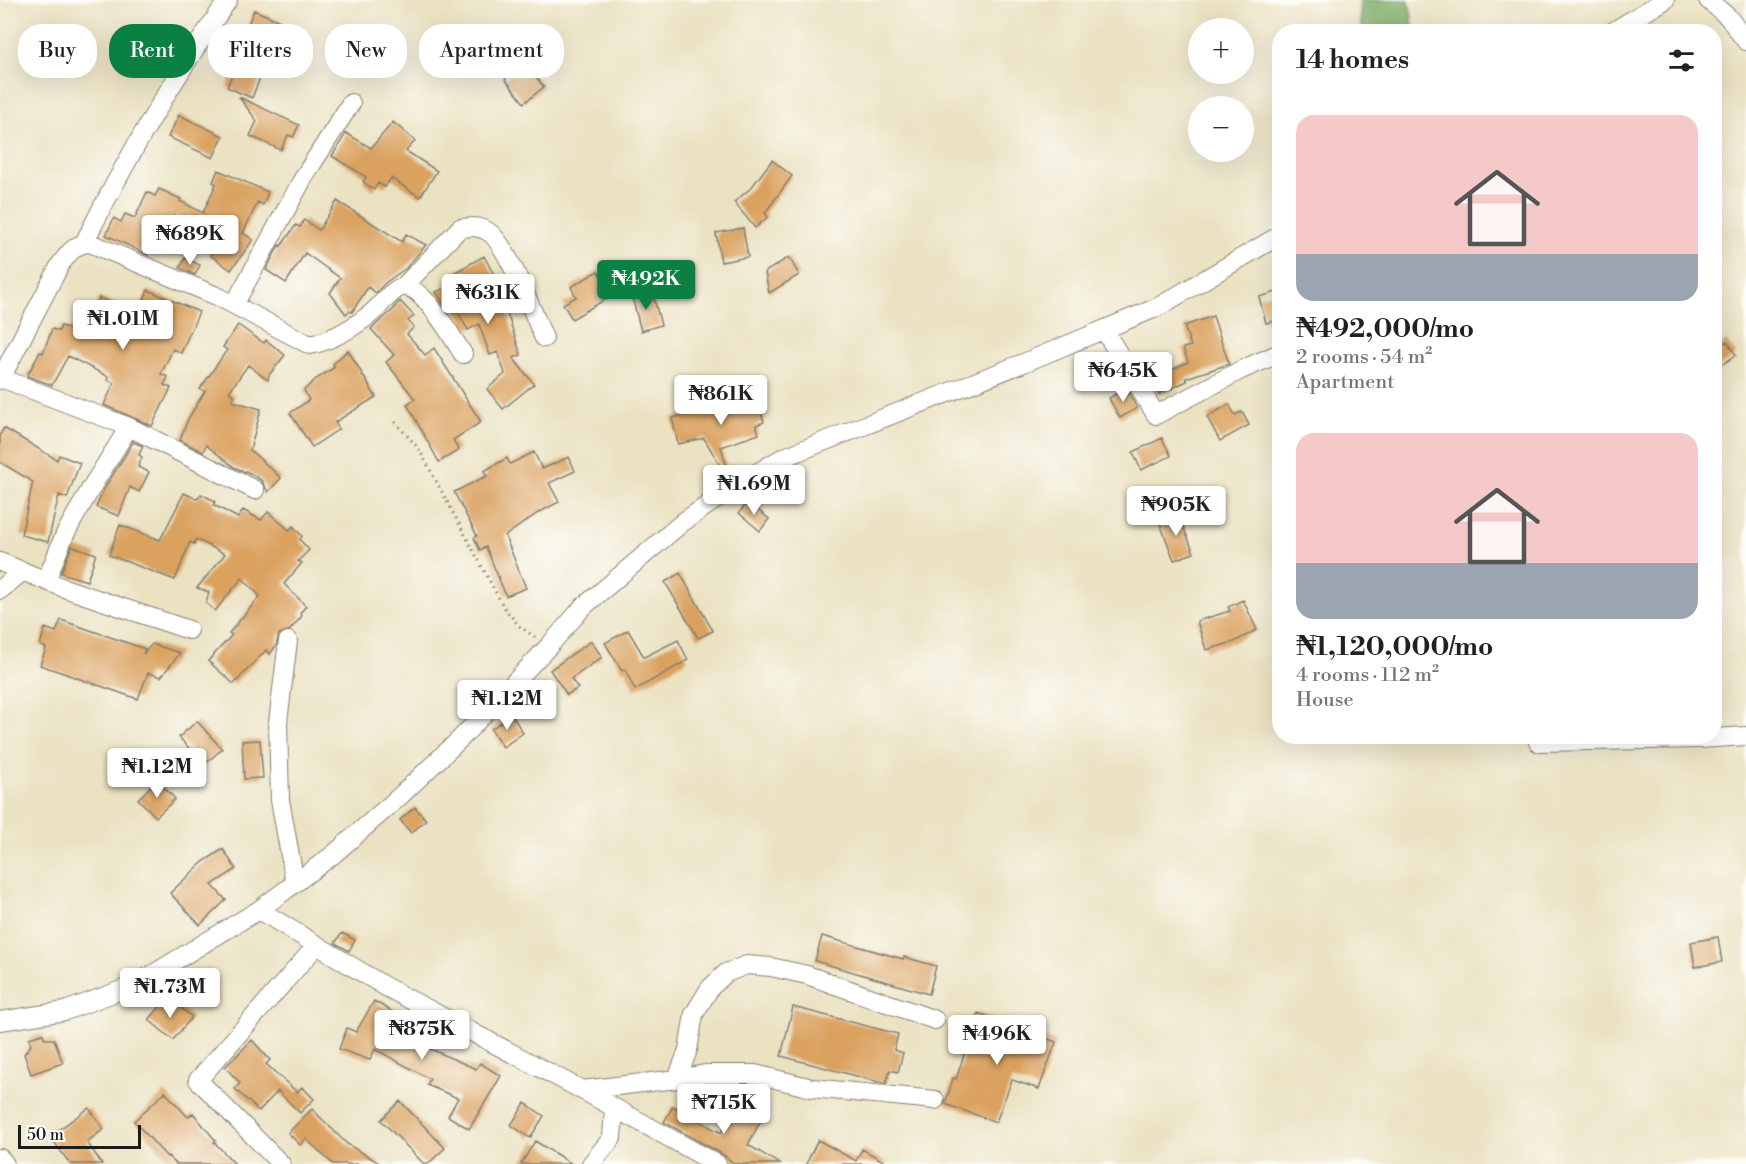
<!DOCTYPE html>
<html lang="en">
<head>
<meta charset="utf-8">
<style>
  body { margin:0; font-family:"Libre Bodoni",serif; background:#f6f6f6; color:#202124; height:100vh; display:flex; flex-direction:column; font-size:22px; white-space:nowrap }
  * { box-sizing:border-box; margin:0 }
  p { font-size:20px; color:#757577 }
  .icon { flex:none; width:33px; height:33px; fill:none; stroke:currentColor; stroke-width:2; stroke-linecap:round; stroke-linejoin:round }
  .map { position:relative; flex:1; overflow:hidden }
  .side { position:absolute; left:1272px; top:24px; width:450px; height:720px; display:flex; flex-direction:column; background:#fff; border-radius:24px; box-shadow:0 6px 24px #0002 }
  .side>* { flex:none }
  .guide { position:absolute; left:18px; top:24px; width:570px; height:54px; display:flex; gap:12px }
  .tools { position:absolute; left:1188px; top:18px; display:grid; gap:12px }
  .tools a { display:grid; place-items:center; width:66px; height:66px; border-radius:50%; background:#fff; box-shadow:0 6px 24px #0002; font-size:30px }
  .scale { position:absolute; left:18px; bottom:15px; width:123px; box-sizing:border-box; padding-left:6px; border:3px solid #1c1c1c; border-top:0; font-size:16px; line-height:21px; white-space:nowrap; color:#1c1c1c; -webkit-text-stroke:4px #fdfcf7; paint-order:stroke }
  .price { position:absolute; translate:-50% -51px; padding:0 14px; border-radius:6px; background:#fff; color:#222; font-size:20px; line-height:39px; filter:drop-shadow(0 2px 3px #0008) }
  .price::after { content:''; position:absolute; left:50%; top:36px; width:18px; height:14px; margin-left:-9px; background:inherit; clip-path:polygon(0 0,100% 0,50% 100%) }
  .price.selected { background:#0b8043; color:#fff }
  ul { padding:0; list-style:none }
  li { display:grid; align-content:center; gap:12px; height:318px; padding:0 24px }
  li span { display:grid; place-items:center; height:186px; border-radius:18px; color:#555 }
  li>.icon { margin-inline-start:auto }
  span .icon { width:108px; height:108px; fill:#fffc; stroke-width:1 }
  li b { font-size:26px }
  h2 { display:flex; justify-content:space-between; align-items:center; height:72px; padding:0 24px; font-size:26px }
  .tag { padding:0 21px; border-radius:24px; background:#fff; box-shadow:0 6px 24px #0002; font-size:21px; line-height:54px }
  .tag.selected { background:#0b8043; color:#fff }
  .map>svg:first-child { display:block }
</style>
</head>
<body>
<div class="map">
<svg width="1746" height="1164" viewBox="0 0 1746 1164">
  <rect width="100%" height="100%" fill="#fdfcf7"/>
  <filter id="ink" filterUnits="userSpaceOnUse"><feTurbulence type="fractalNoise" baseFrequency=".0167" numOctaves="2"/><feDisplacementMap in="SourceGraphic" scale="12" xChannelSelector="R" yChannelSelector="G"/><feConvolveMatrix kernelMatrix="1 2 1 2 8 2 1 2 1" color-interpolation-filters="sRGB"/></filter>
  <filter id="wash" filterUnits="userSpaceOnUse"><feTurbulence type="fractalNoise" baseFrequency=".008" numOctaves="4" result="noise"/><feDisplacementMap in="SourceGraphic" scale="24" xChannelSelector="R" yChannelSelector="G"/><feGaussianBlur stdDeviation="1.35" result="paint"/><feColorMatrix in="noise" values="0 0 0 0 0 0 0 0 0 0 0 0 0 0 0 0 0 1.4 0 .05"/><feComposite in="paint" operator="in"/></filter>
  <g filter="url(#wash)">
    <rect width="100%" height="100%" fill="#ebe2c2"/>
    <path fill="#7aa962" stroke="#4b623f" stroke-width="1.5" d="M1360 0H1409L1414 31H1361Z"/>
    <g id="blocks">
      <path fill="#daa15e" d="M254 10 282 22 252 98 227 87 243 48 239 46Z
        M525 63 544 87 524 103 505 79Z
        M239 97 299 125 293 137 288 135 281 150 250 136 257 121Z
        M179 115 223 136 213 158 168 137Z
        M393 122 415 141 406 151 437 171 420 197 391 178 385 187 378 183 374 190 363 182 366 177 332 156 346 133 371 148Z
        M772 160 792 176 765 213 768 217 755 228 734 202 751 188Z
        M218 170 268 192 263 205 258 202 243 233 253 240 231 270 210 255 221 239 174 215 171 222 165 219 148 255 106 235 114 218 121 222 125 214 135 218 147 192 155 196 159 189 181 199 180 201 203 213 216 184 213 182Z
        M337 201 402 242 406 234 426 245 406 268 385 283 376 293 368 287 352 312 349 311 346 314 330 293 340 278 305 253 286 283 266 270 279 245 281 246 296 225 300 227 304 220 319 230Z
        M743 228 748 257 721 262 716 233Z
        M484 256 499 284 494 287 506 310 521 355 513 358 534 384 503 409 487 389 505 374 498 352 490 355 479 324 468 330 454 305 447 309 436 292 455 283 450 275Z
        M789 257 799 275 769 293 765 272Z
        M185 258 200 265 195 275 180 268Z
        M598 271 613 295 572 319 563 304 576 297 571 287Z
        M148 290 199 312 181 353 173 349 161 374 168 377 164 385 171 388 152 426 104 405 114 383 108 380 109 377 68 356 52 385 27 376 40 352 43 353 52 329 59 331 61 326 76 331 82 313 93 316 99 298 139 312Z
        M652 291 661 325 641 331 632 297Z
        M1280 291V320L1266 323 1259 297Z
        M400 301 414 316 408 321 414 327 407 334 425 355 434 348 481 422 453 440 459 450 439 462 407 404 415 399 386 362 394 355 371 329 395 308 394 307Z
        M1213 316 1229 364 1186 378 1187 381 1159 394 1152 379 1188 362 1183 348 1191 346 1184 326Z
        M238 325 264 343 266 340 285 355 269 375 268 380 248 365 229 392 235 396 232 401 261 409 250 450 281 478 268 492 261 480 246 471 245 472 234 467 206 445 203 452 180 440 188 419 205 391 200 389 227 350 223 347Z
        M1727 341 1736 355 1714 370V349Z
        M348 350 376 397 335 422 339 429 312 447 290 413 309 400 304 390 316 379 335 367 333 364Z
        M1126 388 1137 408 1120 418 1109 398Z
        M756 396 764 422 756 425 759 434 721 447 728 471 724 472 704 438 678 444 672 418 729 405Z
        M1229 404 1235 415 1242 412 1249 425 1220 441 1207 417Z
        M4 428 57 460 59 455 80 463 67 498 59 495 48 542 21 535 33 482 0 462V435Z
        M1162 438 1171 456 1141 470 1133 452Z
        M133 442 143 446 139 455 142 457 138 467 149 472 139 492 130 487 119 516 96 507 104 489Z
        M534 452 542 469 569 457 575 471 549 483 559 502 538 513 505 536 526 588 506 596 486 547 480 550 474 538 477 536 454 492 487 476 484 471 507 458 510 464Z
        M184 493 197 499 201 494 215 501 214 505 238 518 243 510 261 520 268 512 289 530 293 526 302 536 300 540 309 550 298 561 302 563 284 584 306 606 300 613 302 616 290 630 279 634 276 646 270 654 266 650 234 684 208 661 232 635 229 633 260 596 242 578 215 611 206 603 209 592 197 588 225 554 196 539 194 544 190 542 175 580 109 555 120 525 160 540Z
        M748 502 769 519 760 531 739 513Z
        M1178 514 1194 553 1174 560 1159 521Z
        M72 546 96 554 87 581 61 573Z
        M680 573 713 631 698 638 665 582Z
        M1243 600 1257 630 1234 642 1206 650 1197 621 1230 611 1228 607Z
        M61 620 145 649 143 654 152 644 180 653 161 677 148 673 138 699 40 665 46 648 40 645 45 628 56 632Z
        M628 630 644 657 678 640 688 660 635 690 625 669 622 671 605 643Z
        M591 641 602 657 571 679 578 688 567 695 550 670Z
        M512 715 523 733 503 747 491 729Z
        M197 721 222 749 204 765 179 737Z
        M260 740 263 778 244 779 242 741Z
        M157 780 175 799 156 817 138 799Z
        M415 807 426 820 411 833 400 820Z
        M223 849 236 869 212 885 226 900 200 925 170 893 203 862Z
        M342 933 355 940 349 951 335 943Z
        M822 936 903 959 904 957 936 966 929 994 815 961Z
        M1718 937 1722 962 1695 967 1691 942Z
        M168 997 192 1017 173 1040 149 1020Z
        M374 1001 403 1018 410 1020 407 1029 423 1037 419 1044 476 1069 480 1063 501 1076 469 1129 448 1116 458 1098 427 1085 430 1079 375 1049 370 1060 339 1049 347 1028 356 1032Z
        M793 1007 898 1034 894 1050 903 1053 898 1072 890 1070 886 1084 781 1056Z
        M978 1013 1056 1042 1039 1089 1012 1080 996 1122 945 1104 953 1078 956 1079Z
        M43 1034 45 1039H54L63 1063 31 1074 24 1054 31 1045 29 1038Z
        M252 1040 270 1060 266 1064 297 1092 302 1087 314 1099 300 1113 278 1091 259 1111 235 1089 240 1083 225 1067Z
        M165 1092 188 1117 193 1113 216 1141 214 1142 235 1164H176L168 1156 167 1157 134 1121Z
        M400 1101 445 1148 428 1164H424L381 1120Z
        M525 1103 544 1116 530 1138 511 1125Z
        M673 1106 721 1133 735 1106 761 1120 748 1145 780 1164H735L722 1154 664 1122Z
        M89 1108 104 1129 87 1142 102 1164H70L50 1136Z
        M312 1109 347 1144 381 1164H333L306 1139 300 1145 288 1133Z
        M818 1140 856 1161 862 1149 889 1164H806Z
        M535 1141 572 1164H521Z"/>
    </g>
  </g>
  <g filter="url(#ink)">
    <use href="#blocks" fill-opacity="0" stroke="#847f6f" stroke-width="1.5"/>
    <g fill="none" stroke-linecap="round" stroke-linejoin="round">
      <g stroke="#847f6f" stroke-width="20">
        <path id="minor" d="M1708 0 1728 17 1746 41
          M1612 32 1665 0
          M84 243C126 159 174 77 228 0
          M404 286 460 228C470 227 478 226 487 231 506 240 534 316 544 338
          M234 305 305 175 351 103
          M1104 330 1156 415 1241 370 1280 353
          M1 378 129 427 255 490
          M0 380 60 265C68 254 75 243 90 243L219 297 310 345C330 341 352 328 368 316 378 309 392 288 403 287 422 284 454 340 463 354
          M0 562 64 588 189 630
          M46 581 65 534 94 483 129 427
          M0 590 23 571
          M288 641 278 722 280 800 295 883
          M1537 736 1538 742 1699 739 1746 736
          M259 910 386 987 582 1090 677 1079 705 1074H755L812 1088 935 1100
          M0 1021 65 1011 135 985 259 910 334 854 399 797 460 739 549 646 583 607 683 522 738 484 782 458 1026 362 1158 307 1280 235
          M677 1079 688 1050 694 1014 710 988 726 973 747 965 771 967 807 975 935 1020
          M582 1090 717 1164
          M0 1158 5 1164
          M281 1164 198 1080 317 945
          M591 1164 612 1138 614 1108"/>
      </g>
      <path stroke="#847f6f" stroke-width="3" stroke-dasharray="1.5 4.5" stroke-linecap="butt" d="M395 422 419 449 503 606 519 626 535 637"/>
      <use href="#minor" stroke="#fff" stroke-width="18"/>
    </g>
  </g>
</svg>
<div class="tools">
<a>+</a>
<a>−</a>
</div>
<div class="scale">50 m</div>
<b class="price" style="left:190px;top:266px">₦689K</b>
<b class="price selected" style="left:646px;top:311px">₦492K</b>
<b class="price" style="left:488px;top:325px">₦631K</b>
<b class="price" style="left:123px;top:351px">₦1.01M</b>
<b class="price" style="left:1123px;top:403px">₦645K</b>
<b class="price" style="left:721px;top:426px">₦861K</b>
<b class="price" style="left:754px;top:516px">₦1.69M</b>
<b class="price" style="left:1176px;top:537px">₦905K</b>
<b class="price" style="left:507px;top:731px">₦1.12M</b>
<b class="price" style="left:157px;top:799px">₦1.12M</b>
<b class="price" style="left:170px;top:1019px">₦1.73M</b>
<b class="price" style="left:422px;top:1061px">₦875K</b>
<b class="price" style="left:997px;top:1066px">₦496K</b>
<b class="price" style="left:724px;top:1135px">₦715K</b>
<div class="guide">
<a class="tag">Buy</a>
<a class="tag selected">Rent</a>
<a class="tag">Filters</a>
<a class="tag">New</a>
<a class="tag">Apartment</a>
</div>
<section class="side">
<h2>14 homes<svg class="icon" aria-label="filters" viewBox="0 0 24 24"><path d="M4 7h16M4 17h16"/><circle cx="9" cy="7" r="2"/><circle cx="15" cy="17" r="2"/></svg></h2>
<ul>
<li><span style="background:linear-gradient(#f6c9c9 75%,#9aa5b1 0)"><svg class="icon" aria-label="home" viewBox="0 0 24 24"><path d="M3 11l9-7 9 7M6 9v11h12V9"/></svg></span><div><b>₦492,000/mo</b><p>2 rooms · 54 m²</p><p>Apartment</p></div></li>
<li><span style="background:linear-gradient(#f6c9c9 70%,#9aa5b1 0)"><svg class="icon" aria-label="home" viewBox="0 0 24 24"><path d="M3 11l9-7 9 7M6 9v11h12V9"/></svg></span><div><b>₦1,120,000/mo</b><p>4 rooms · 112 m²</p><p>House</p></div></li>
</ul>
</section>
</div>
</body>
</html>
